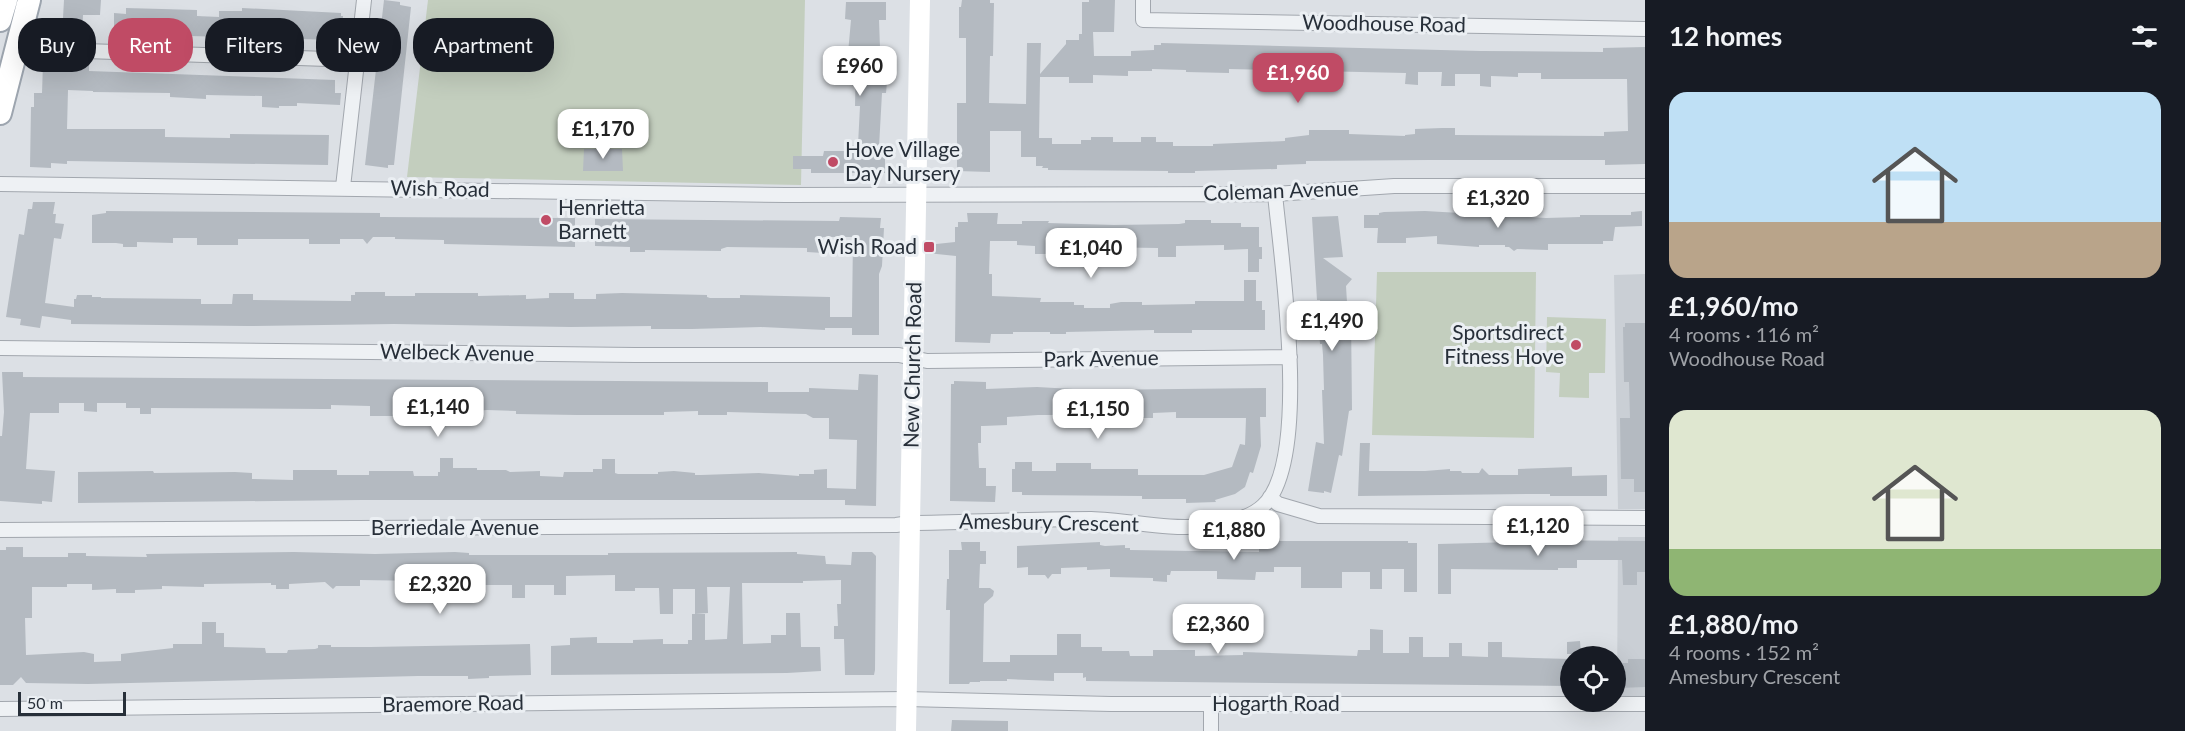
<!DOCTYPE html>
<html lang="en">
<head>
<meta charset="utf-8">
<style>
  body { margin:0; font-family:Lato,sans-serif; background:#242831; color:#f1f3f6; height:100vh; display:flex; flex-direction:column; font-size:22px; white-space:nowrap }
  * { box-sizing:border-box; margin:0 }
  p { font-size:20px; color:#9ea1a6 }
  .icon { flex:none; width:33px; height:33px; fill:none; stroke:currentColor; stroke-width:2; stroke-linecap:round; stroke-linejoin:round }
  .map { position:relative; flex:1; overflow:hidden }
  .sheet { display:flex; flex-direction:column; background:#171b24; width:540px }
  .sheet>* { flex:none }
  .top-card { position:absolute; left:18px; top:18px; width:570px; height:54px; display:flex; gap:12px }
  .buttons { position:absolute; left:1560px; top:646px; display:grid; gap:12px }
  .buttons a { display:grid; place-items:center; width:66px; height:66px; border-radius:50%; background:#171b24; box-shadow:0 6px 24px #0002; font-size:30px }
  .scale { position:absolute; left:18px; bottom:15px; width:108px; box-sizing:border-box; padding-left:6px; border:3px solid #272f39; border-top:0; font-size:16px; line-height:21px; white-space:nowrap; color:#272f39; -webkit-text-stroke:4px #ebeff3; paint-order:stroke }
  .price { position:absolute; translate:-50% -51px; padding:0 14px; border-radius:12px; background:#fff; color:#222; font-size:20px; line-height:39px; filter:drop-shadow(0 2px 3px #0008) }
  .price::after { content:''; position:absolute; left:50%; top:36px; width:18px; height:14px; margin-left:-9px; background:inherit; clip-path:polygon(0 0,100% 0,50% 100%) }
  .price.active { background:#c04b65; color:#fff }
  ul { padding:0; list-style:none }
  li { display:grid; align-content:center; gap:12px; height:318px; padding:0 24px }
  li span { display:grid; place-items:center; height:186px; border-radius:18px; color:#555 }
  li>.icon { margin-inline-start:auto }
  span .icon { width:108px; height:108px; fill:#fffc; stroke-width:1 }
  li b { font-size:26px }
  h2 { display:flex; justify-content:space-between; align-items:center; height:72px; padding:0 24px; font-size:26px }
  .pill { padding:0 21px; border-radius:24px; background:#171b24; box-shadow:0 6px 24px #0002; font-size:21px; line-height:54px }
  .pill.active { background:#c04b65; color:#fff }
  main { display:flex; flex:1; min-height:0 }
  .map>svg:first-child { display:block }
</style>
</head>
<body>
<main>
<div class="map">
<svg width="1645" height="731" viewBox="0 0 1645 731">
  <rect width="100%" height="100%" fill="#dce0e5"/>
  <path fill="#cacfd5" d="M1645 274V509H1618L1614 275Z
    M1618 537H1645V697H1617Z"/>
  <path fill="#c3cebe" d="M428 0H805L801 185 407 177Z
    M1377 272H1536L1534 438 1372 435Z
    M1547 317 1606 319 1605 373H1589V398L1559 397 1560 373 1546 372Z"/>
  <path fill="#b4bac1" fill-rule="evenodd" d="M64 0H101L100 15H83L82 38 43 37 58 27V18H63Z
    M384 0 400 2V5L411 7 394 165H388V168L365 165Z
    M962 0H990V3H994L993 56H990L989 103 1026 104 1027 43H1041L1040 74 1066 44V40H1079V34H1082V2H1089V0H1115L1114 32H1093L1094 56H1131V51L1154 50V45H1161V43L1481 51 1603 52V48L1645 47V164L1605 165V160H1428L1306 161V164L1277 165V169L1195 171V173H1168V171L1048 170V168H1042L1043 166H1036V157H1021V131H990V172L957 171V103H966V38H959V7H961ZM1152 69 1186 70V72L1229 73V69L1406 73 1405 84 1418 85V72H1442L1441 86H1455V74H1480V86L1491 87V76L1518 77V73H1541V79H1627L1628 131 1604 132V136L1455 135V128H1442L1415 129V134L1405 135V136L1349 134V130H1309V135L1285 138V141L1213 144V146H1173V142H1156V137H1141V142H1113V137H1091V140H1081V144H1052V138H1039L1040 77H1069V83H1093V75L1128 76V71H1152Z
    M846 2H886V20H879L880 48H882V56H884L883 82H887L886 93H882L879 147H885V173H811V169H793V156H823L824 151H844V145H858L860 106H855L856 60H851L848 53 851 20 845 19Z
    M126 8 197 10V16L219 17V11H242V8L341 13V16H343L342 34 336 40 114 34V13L126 14Z
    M43 63 89 65V71L335 80V93H341L340 105 297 103V106H279V108L262 107V96L206 95V99L170 97V93L93 92V91L68 90 67 129H165V137L230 138V134L329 135 328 165 67 161V164L51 163V168L30 167 31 107H34V93H42Z
    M584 149H622L623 171H583Z
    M33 202H55L53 214H56L55 223 64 224 61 239 54 238 45 303 74 307V299H76L77 295H92V297H101V298L201 299V304H232L233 294H253V300L351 301V295H355V292H385V296H415V293H478V296L526 295V299L549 298V293H574V299H596V294L622 293 707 295V297L710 298H740V295L830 297V317H852L853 237H823V253L807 252V248L727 247 721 249V251L645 250V252H630V247L595 246V219L839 221 840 217 881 218 880 228H884L882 266 879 274V335H852V328H825V330L761 327 692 329H651V326L571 327 394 324 247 326 71 324V320L42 316 40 328 20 325 21 319 6 317 19 234 24 235 28 209H32Z
    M106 211 380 213V217L575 218V247L444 244V240L395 239V237H373L367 244 363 239H340V244H309V239H238V245H197V238H173V243L137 242V247H123V244L116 243H92V215L106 213Z
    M1425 211 1546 218 1580 217V215H1631V212L1642 211V226L1615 227 1613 241H1603V244H1548V250L1517 249 1514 251 1509 247H1505V245H1479V247L1437 244V236L1406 238V243H1377L1378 228H1364V215H1379V213L1384 212Z
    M967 213H998L997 224H1022V221H1049L1048 223 1114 225 1179 224 1185 223V220H1211V223H1241V227H1259V247H1262V259H1259V272H1248V249L1224 250V245L1176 246V257H1158V248L1094 247 1076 249V254H1035V246L1017 245V241H990L989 274H992V296L1041 298 1040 302H1074V305H1084V308H1110V304L1121 302H1142V305L1195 304V301H1244V280H1256V301H1262V310H1265V330H1192V333H1154V330L1066 332V334H1050V332H1013V334H991L990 343 955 342 956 256 927 253V245L955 242V227H958V222H968Z
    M1338 216 1343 257 1323 258 1352 279 1346 286 1347 302H1348L1349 317 1351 316 1352 410 1349 411 1342 456 1339 455 1331 493 1324 491V493L1308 491 1316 442 1324 444 1322 390H1324L1323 355 1322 344H1320L1319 329H1321L1320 300H1317L1312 217Z
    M1625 323H1645V492H1634V479H1621L1620 418H1630L1629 382H1624L1623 327H1625Z
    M2 372H23V377L768 382V392H809V388L858 390 859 374 878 375 876 506 845 505V500H361L78 503V472L153 471 154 473 235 472 252 473V479L293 480V470H337V475H369V471H413L414 476H438V472H440V458H453V468H477V470H506L510 472 540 471V476L563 477 564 472H593V469H602V459H615V473L618 474H658V472L674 471 695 473V475H701L759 473 799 476V474H814V470L827 469V488L856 489 857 440 829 439V418H813L806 414 727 412V415H698V411L664 412V415H577L516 414V411L487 410 447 413V410L406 409V412H399V416H370V406L331 405V409H324L151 408V414H140V408H126V403H97V412L84 411V403H59V413H30L26 469 55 471 52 502 42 501V504L0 501V436H2L4 412Z
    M954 381 986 382V389L1037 387 1091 390 1266 388V417H1260L1261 446 1253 473 1250 472 1245 487 1235 494 1215 500 1216 502 1186 503V499H1142V496L1022 495V492H1012V469H1015V462H1032V471H1056V463H1091V469H1138V475H1204L1232 467 1240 444 1245 445 1246 418H1176V412L1153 413V418H1137L1132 424 1125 418 1066 420V415H1038L1007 417V425L983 426H981V443H978L979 468H986V486H996L995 502 950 501 951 384H954Z
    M1360 443H1370L1369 471H1425L1450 469V471H1461L1462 473H1479L1482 468 1489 475H1518V469L1572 467V476L1607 475V496H1550V494H1533L1358 496Z
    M1515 540 1645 541V572H1637V585H1623L1622 560H1577V568H1558V570L1451 569V594H1438V544L1515 542Z
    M1259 541H1408V543H1417V592H1404V569H1382V589H1370V572H1342V588H1301V567H1274V572H1256L1255 580 1217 579V571H1171L1170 575H1167V582L1153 581V578L1110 577V569L1087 570V567L1061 568V574H1052L1048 579 1045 575H1028V567L1017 568V546L1100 542V545L1105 546 1125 545V548H1130V550L1259 552Z
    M961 542H980V551H986V564H980L979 588H990L994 591 993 596 984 604 983 662H1010V655H1057V634H1081V647H1102V651H1129L1130 656H1153V650H1195V656L1243 655V652L1357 656 1358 650H1370V629L1383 630V653H1409V637H1423V657H1449V643H1462V656L1488 657V642H1502V657L1570 659V686L1086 681V677L1083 678V673H1054V681L1007 679V681H980V682H970L969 684H949L950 610H946L947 579H949V550H962Z
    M6 547H23V557H68V553H86V556L147 557 146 554 294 552 375 554 455 552 469 553V555H608V553L797 552V554L825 556 826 564 851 565 852 552H872L876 556 875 670 874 675H845L844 639H834V626H838L837 604H841V580L803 581V583H742L743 644 771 643V635H786V613H800L801 647H820L821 671 787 673 551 675V646L570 645V638L597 637V643H633V640L663 639V644H688V640H692V614H705V640L727 639 730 587H707L708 613 695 614V589H673V614H660L659 588H635V591H615V575L566 576V595H554V585H525V598H512V585H468V582H423V581L360 580V586H336L333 589 325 582 289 584V589H276V585H271V583L204 584V587L162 586V589L135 590V593H116V589L92 590V584H67V587H32V618H25L26 655 84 652 94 654V662L121 661V654L173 648V644H202V622H216V633H224V647L265 648 266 653H287L288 650 315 649 318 648V645H331V647H370L530 644 531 675 489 676V678L468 679V676H418L88 684 26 683 21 677 13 685H0V550H6Z
    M1580 641 1581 654H1567V642Z
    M1628 659H1645V687L1618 688V663H1628Z
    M952 720 1008 721V731H951Z"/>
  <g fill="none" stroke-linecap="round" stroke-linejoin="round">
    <g stroke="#a2a7ae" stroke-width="16">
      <path id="street" d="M1143 0V20L1645 29
        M16 46 26 49 357 60
        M0 184 786 195 1275 194 1394 186H1645
        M343 187 364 0
        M0 348 635 355H899L927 361 1290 357
        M1270 497 1278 504 1319 516 1645 518
        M0 530 896 525 910 523C970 522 1031 519 1091 519 1129 520 1166 530 1204 526 1223 524 1249 519 1263 506 1312 461 1281 259 1275 194
        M0 709 907 699 1111 704H1645
        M1211 731V704"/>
    </g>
    <g stroke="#9da5af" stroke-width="26">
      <path id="primary" d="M0 20 6 0
        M0 113 29 0"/>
    </g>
    <use href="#street" stroke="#eef1f4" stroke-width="14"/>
    <path stroke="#fff" stroke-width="20" d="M906 731 920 0"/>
    <use href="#primary" stroke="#fff" stroke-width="22"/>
  </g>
  <g fill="#c04b65" stroke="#ebeff3" stroke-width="2">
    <circle cx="833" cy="162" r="6"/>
    <circle cx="546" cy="220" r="6"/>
    <rect x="923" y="241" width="12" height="12" rx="3"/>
    <circle cx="1576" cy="345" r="6"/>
  </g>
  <g text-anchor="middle" stroke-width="6" stroke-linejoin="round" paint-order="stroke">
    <g font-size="21" fill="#272f39" stroke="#ebeff3">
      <text transform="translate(1384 24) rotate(1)" y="7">Woodhouse Road</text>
      <text transform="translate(440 189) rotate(1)" y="7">Wish Road</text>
      <text transform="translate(1281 191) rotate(-2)" y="7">Coleman Avenue</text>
      <text transform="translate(457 353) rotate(1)" y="7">Welbeck Avenue</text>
      <text transform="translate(1101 359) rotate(-1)" y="7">Park Avenue</text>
      <text transform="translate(913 365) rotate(-89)" y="7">New Church Road</text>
      <text transform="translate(1049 523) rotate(1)" y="7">Amesbury Crescent</text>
      <text x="455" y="535">Berriedale Avenue</text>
      <text transform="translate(453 704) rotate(-1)" y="7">Braemore Road</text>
      <text x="1276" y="711">Hogarth Road</text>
    </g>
    <g font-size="21" fill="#272f39" stroke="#ebeff3" text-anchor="start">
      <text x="845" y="157">Hove Village<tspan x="845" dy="24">Day Nursery</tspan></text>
      <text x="558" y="215">Henrietta<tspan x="558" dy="24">Barnett</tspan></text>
      <text x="917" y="254" text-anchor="end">Wish Road</text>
      <text x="1564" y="340" text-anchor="end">Sportsdirect<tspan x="1564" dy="24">Fitness Hove</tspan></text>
    </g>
  </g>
</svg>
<div class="buttons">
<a><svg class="icon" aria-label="locate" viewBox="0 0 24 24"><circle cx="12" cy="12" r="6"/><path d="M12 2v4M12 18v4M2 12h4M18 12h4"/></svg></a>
</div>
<div class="scale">50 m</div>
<b class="price" style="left:860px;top:97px">£960</b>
<b class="price active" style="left:1298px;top:104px">£1,960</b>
<b class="price" style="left:603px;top:160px">£1,170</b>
<b class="price" style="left:1498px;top:229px">£1,320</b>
<b class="price" style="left:1091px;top:279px">£1,040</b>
<b class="price" style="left:1332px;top:352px">£1,490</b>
<b class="price" style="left:438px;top:438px">£1,140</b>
<b class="price" style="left:1098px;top:440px">£1,150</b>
<b class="price" style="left:1538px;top:557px">£1,120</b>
<b class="price" style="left:1234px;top:561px">£1,880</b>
<b class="price" style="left:440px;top:615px">£2,320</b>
<b class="price" style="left:1218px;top:655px">£2,360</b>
<div class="top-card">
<a class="pill">Buy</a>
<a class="pill active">Rent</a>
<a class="pill">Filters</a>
<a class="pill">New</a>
<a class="pill">Apartment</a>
</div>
</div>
<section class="sheet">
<h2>12 homes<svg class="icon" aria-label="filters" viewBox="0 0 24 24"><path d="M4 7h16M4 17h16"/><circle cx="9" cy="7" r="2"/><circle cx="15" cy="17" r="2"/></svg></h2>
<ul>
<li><span style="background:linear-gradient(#bfe0f5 70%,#b9a48a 0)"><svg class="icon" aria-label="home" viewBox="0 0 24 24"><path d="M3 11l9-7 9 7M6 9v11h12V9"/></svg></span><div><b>£1,960/mo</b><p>4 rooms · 116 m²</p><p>Woodhouse Road</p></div></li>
<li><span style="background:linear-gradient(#dfe7d0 75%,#8fb573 0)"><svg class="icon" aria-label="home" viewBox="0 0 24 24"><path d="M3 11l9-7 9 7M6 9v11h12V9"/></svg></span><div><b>£1,880/mo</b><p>4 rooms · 152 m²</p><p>Amesbury Crescent</p></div></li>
</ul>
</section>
</main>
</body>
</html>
